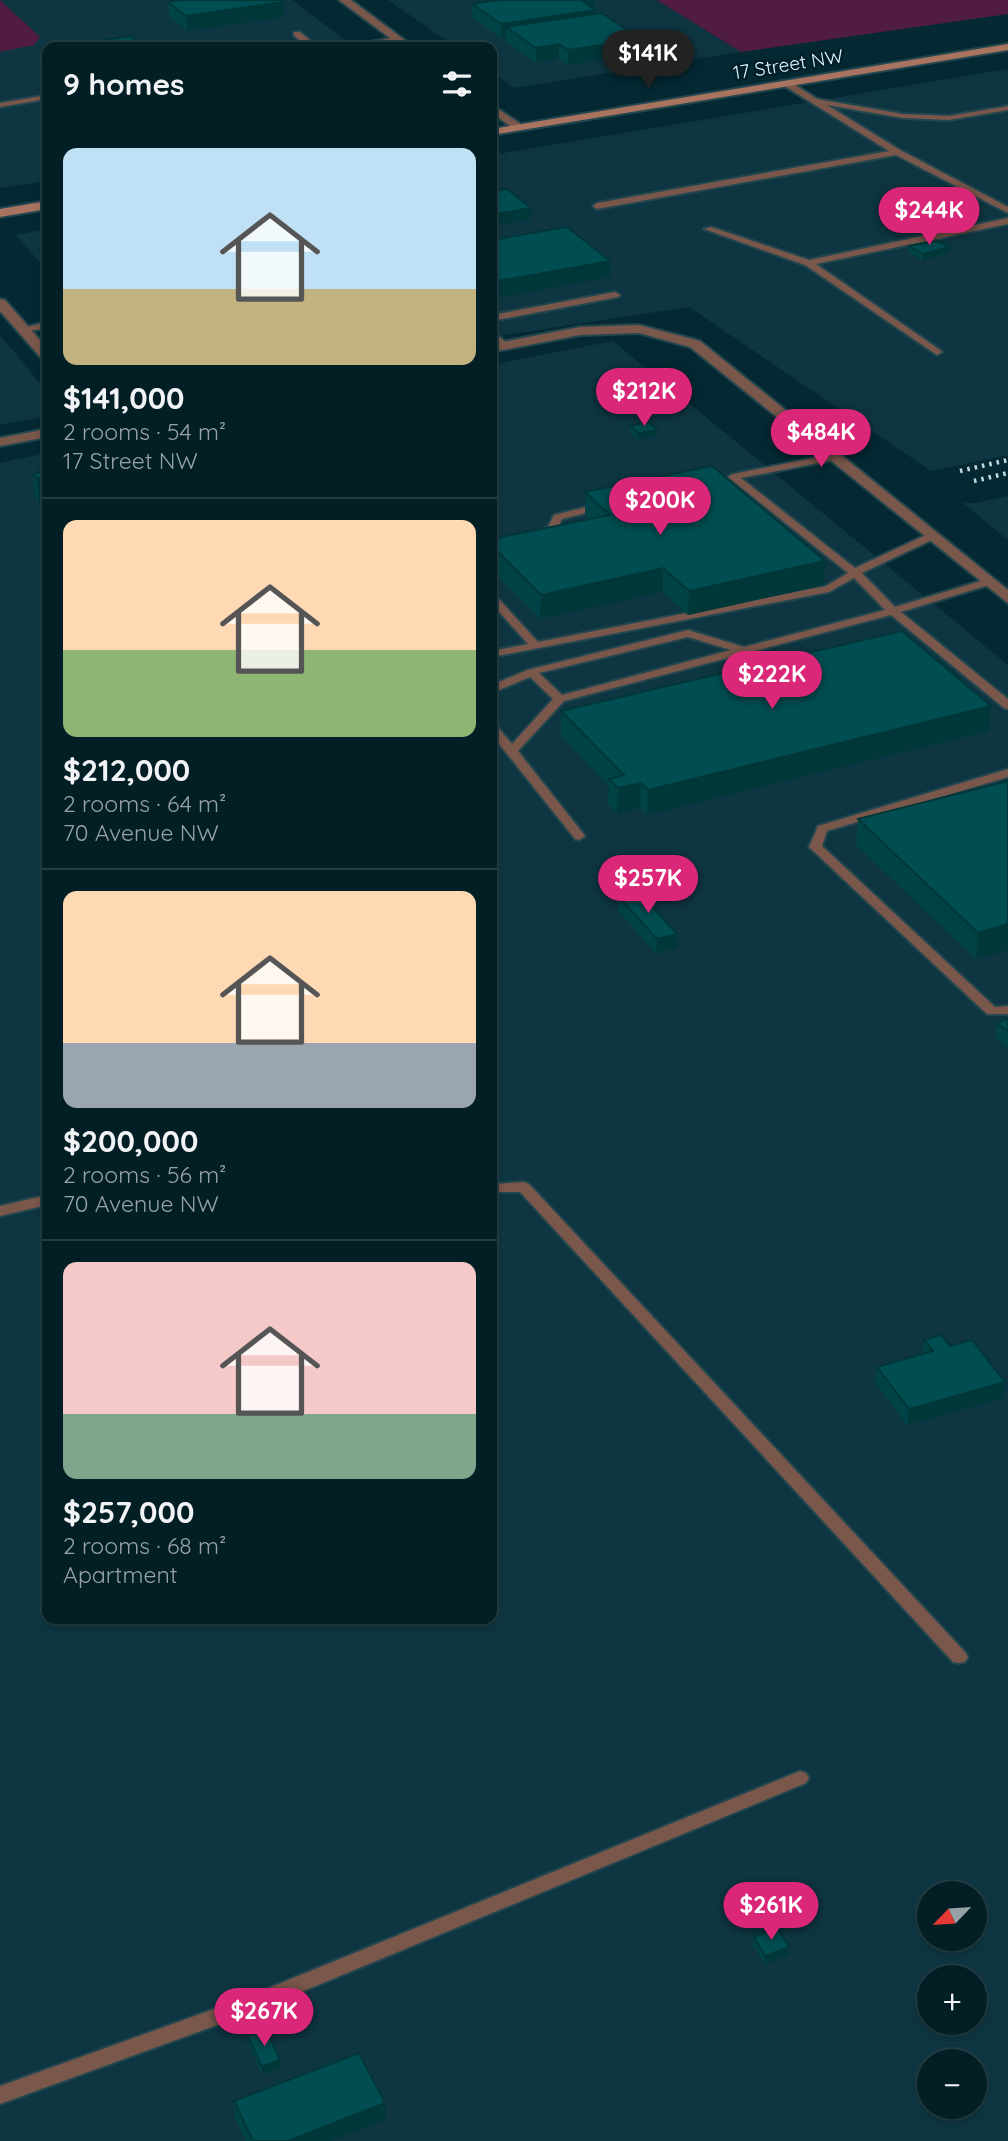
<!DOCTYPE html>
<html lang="en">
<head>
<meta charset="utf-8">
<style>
  body { margin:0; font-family:Quicksand,sans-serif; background:#0d272e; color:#f1f3f6; height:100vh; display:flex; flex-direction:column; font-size:26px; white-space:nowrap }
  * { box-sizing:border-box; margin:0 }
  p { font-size:23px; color:#97a2a7 }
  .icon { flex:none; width:38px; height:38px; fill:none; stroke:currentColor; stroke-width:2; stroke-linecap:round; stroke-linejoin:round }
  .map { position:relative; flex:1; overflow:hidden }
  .drawer { position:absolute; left:42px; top:42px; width:455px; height:1582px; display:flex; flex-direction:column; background:#031f26; border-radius:14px; box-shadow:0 4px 10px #0003,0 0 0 2px #243d43 }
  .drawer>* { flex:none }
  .needle { width:46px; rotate:245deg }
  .fabs { position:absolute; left:917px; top:1881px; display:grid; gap:14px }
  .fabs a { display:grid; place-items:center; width:70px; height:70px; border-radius:50%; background:#031f26; box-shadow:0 4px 10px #0003,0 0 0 2px #243d43; font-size:35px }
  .price { position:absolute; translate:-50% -60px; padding:0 16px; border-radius:24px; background:#db2777; color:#fff; font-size:23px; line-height:46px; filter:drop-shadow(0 2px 4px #0008) }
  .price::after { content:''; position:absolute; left:50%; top:42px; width:21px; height:16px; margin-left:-10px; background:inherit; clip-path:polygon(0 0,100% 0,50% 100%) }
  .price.active { background:#222; color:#fff }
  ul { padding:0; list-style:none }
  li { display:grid; align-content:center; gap:14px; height:371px; padding:0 21px }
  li+li { border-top:2px solid #243d43 }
  li span { display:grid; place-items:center; height:217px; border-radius:14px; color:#555 }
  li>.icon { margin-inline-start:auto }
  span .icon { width:126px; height:126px; fill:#fffc; stroke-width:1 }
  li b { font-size:30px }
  h2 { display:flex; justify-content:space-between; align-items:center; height:84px; padding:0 21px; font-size:30px }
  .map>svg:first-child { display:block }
</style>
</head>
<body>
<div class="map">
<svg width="1008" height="2141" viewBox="0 0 1008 2141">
  <rect width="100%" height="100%" fill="#042933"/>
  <path fill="#0e3642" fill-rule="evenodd" d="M0 0H292L354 47H47V181L0 188Z
    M388 0H657L741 52 514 88 492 72V47H456Z
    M1008 69V455L931 471 689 307 492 337V155Z
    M47 229V270L15 235Z
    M0 335 47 392V416L0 425Z
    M613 341 1008 665V2141H0V463L47 453V1619H492V365ZM929 1894H975V1939H929ZM929 1978H975V2023H929ZM929 2062H975V2107H929Z
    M1008 496V540L963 503H976Z"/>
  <path fill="#501d40" d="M0 0 40 37 34 45 0 52Z
    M657 0H1008V14L741 52Z"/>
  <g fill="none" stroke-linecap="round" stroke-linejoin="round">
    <g stroke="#23464f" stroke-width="4">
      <path id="service" d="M294 32H300L318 47H309L294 36Z
        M397 37H400V41L360 47H343Z
        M783 81H789L817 99 903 114 949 116 1008 106V110L949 120 903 118 827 105 900 150 1008 207V213L896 155 597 209 593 206 597 203 889 151 783 85Z
        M47 95V99L0 107V103Z
        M1008 218V224L816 264 940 350 942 352 937 355 805 265 704 229 711 227 809 260Z
        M615 292 620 295 618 297 492 321V315Z
        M47 322V328L24 332 19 329Z
        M492 331 507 343V347H501L492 339Z
        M834 454 839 457 838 459 741 478 855 568 928 534H936V538L862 573 895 607 984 580H992V584L901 612 1008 699V709L1004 708 891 615 564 701 518 751 585 836 579 840 575 839 492 735V724L496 725 512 744 553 699 530 677 492 693V685L527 670 688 630 744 647 885 610 854 578 829 592 492 657V651L528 644 492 604V595L496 596 538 642 826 586 848 573 728 477 733 474ZM688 637 731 650 562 695 539 673Z
        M602 503 607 506 606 508 562 519 556 531 537 536 532 533 548 527 554 515Z
        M1008 769V777L827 831 822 846 995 1007 1008 1006V1014H987L809 847 818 826Z
        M524 1182 529 1184 965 1652 968 1657 965 1662 959 1663 953 1662 520 1192H492V1184Z
        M47 1195V1205L0 1216V1206Z
        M800 1771 806 1773 809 1778 806 1783 253 2012 0 2104V2086L239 2000Z"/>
    </g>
    <g stroke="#23464f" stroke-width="4">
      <path id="minor" d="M339 0H351L414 47H402Z
        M492 105 522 125V129H514L492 113Z
        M0 299 5 300 47 348V360L42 359 0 311Z
        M639 325 700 341 1008 590V603L690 347 639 333 580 335 492 352V344L580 327Z
        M47 429V437L0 446V438Z"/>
    </g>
    <g stroke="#23464f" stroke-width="4">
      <path id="secondary" d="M1008 44V50L492 135V129Z
        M47 201V209L0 217V209Z"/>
    </g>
    <use href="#service" fill="#79574a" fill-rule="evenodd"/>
    <use href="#minor" fill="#79574a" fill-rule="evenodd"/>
    <use href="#secondary" fill="#a8735f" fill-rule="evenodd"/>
    <path stroke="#c3d8df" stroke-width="4.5" stroke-dasharray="2.5 5" stroke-linecap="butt" d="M960 471 1008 460
      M974 481 1008 473"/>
  </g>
  <path fill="#004347" d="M500 0H594V9L596 14 641 39V54L568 65 559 59 536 63 506 42V38H501L472 18V4Z
    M168 2 283 17 187 31 169 16Z
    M492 191 531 219 494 225 492 223Z
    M909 246 949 247V253L922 260 908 252Z
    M631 426 657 430V436L638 439 630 432Z
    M47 471V505L44 501 39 502 35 497 33 474Z
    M585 492 824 585 688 615 663 592 540 619 492 570V539L589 519 585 515Z
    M561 711 989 731 647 815 640 808 617 814 608 804 609 786 561 736Z
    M1008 781 976 959 856 845 858 819Z
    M618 896 677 934V948L656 954 618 910Z
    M1008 1019V1049L996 1037 997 1023Z
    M924 1340 950 1346 1005 1382 1003 1398 907 1425 875 1382 877 1367 923 1354Z
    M929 1899V1914L926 1908 927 1900Z
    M754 1937 788 1955 765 1964 753 1945Z
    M248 2036 280 2060 281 2069 262 2075 249 2044Z
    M234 2101 386 2119 331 2141H246L235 2118Z"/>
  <path fill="#003739" d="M594 0V10H596L595 24 506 27V38H501V24L582 1Z
    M283 2V17L187 31 186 16Z
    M641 39V54L568 65V50Z
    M140 44V47H116Z
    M559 44V59L536 63V48Z
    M531 208V219L494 225V214Z
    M949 247V253L922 260 923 254Z
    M610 261V277L492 299V282Z
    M657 430V436L638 439 639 433Z
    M37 478H41L44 501 39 502Z
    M825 561 824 585 688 615 689 591Z
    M663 568V592L540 619 541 595Z
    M991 706 989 731 647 815 648 790Z
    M641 783 640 808 617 814 618 788Z
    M1008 924V950L976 959 978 933Z
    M677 934V948L656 954 657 939Z
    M1005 1382 1003 1398 907 1425 909 1409Z
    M986 1904 985 1912 975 1915V1907Z
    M789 1947 788 1955 765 1964V1956Z
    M280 2060 281 2069 262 2075V2067Z
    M385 2103 386 2119 331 2141H288Z"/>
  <path fill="#004e52" stroke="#003739" stroke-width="2" d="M180 0H280L283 2 186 16 168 2Z
    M500 0H586L582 1 596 10 501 24 472 4Z
    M601 13 641 39 568 50 559 44 536 48 506 27Z
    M131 36 140 44 116 47H104L98 41Z
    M507 189 531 208 494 214 492 212V191Z
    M567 227 610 261 492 282V240Z
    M938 241 949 247 923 254 909 246Z
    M649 422 657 430 639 433 631 426Z
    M712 466 825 561 689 591 663 568 541 595 492 546V539L610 515 585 492Z
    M47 471V485L41 478H37L33 474Z
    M902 631 991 706 648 790 641 783 618 788 609 779 624 775 561 711Z
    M1008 781V924L978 933 858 819Z
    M638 891 677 934 657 939 618 896Z
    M1008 1019V1032L997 1023Z
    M941 1335 950 1346 972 1340 1005 1382 909 1409 877 1367 933 1351 924 1340Z
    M974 1886 986 1904 975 1907V1894H949Z
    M777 1928 789 1947 765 1956 754 1937Z
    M266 2029 280 2060 262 2067 248 2036Z
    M359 2053 385 2103 288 2141H253L234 2101Z"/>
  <g text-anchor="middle" stroke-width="5" stroke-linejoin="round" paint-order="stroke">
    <g font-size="19" fill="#e3f6fc" stroke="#001f29">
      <text transform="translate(788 64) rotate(-9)" y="7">17 Street NW</text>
    </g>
  </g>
</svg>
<div class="fabs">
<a><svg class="needle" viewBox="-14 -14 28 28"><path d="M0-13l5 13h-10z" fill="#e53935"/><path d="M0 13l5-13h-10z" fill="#97a2a7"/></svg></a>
<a>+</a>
<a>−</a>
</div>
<b class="price active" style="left:648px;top:90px">$141K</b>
<b class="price" style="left:929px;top:247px">$244K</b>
<b class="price" style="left:644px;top:428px">$212K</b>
<b class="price" style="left:821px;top:469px">$484K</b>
<b class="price" style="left:660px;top:537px">$200K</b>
<b class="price" style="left:772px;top:711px">$222K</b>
<b class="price" style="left:648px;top:915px">$257K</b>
<b class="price" style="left:771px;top:1942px">$261K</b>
<b class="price" style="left:264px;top:2048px">$267K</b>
<section class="drawer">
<h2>9 homes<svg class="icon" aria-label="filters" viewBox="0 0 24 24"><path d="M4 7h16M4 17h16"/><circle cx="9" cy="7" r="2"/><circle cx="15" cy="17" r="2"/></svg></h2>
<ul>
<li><span style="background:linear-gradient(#bfe0f5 65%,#c2b280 0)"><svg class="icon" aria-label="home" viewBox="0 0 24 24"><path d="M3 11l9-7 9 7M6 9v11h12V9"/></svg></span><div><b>$141,000</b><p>2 rooms · 54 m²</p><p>17 Street NW</p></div></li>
<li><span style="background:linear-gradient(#ffd9b3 60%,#8fb573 0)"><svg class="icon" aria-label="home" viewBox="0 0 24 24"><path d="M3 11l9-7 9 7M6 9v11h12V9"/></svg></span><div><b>$212,000</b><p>2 rooms · 64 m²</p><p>70 Avenue NW</p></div></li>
<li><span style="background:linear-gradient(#ffd9b3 70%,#9aa5b1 0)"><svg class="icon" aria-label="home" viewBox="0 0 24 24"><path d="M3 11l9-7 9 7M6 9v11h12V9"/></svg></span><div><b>$200,000</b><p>2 rooms · 56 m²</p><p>70 Avenue NW</p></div></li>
<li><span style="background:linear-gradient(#f6c9c9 70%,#7fa58c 0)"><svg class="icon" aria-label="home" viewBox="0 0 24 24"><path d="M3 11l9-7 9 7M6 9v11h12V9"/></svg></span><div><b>$257,000</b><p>2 rooms · 68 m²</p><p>Apartment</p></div></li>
</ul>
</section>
</div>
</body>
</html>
